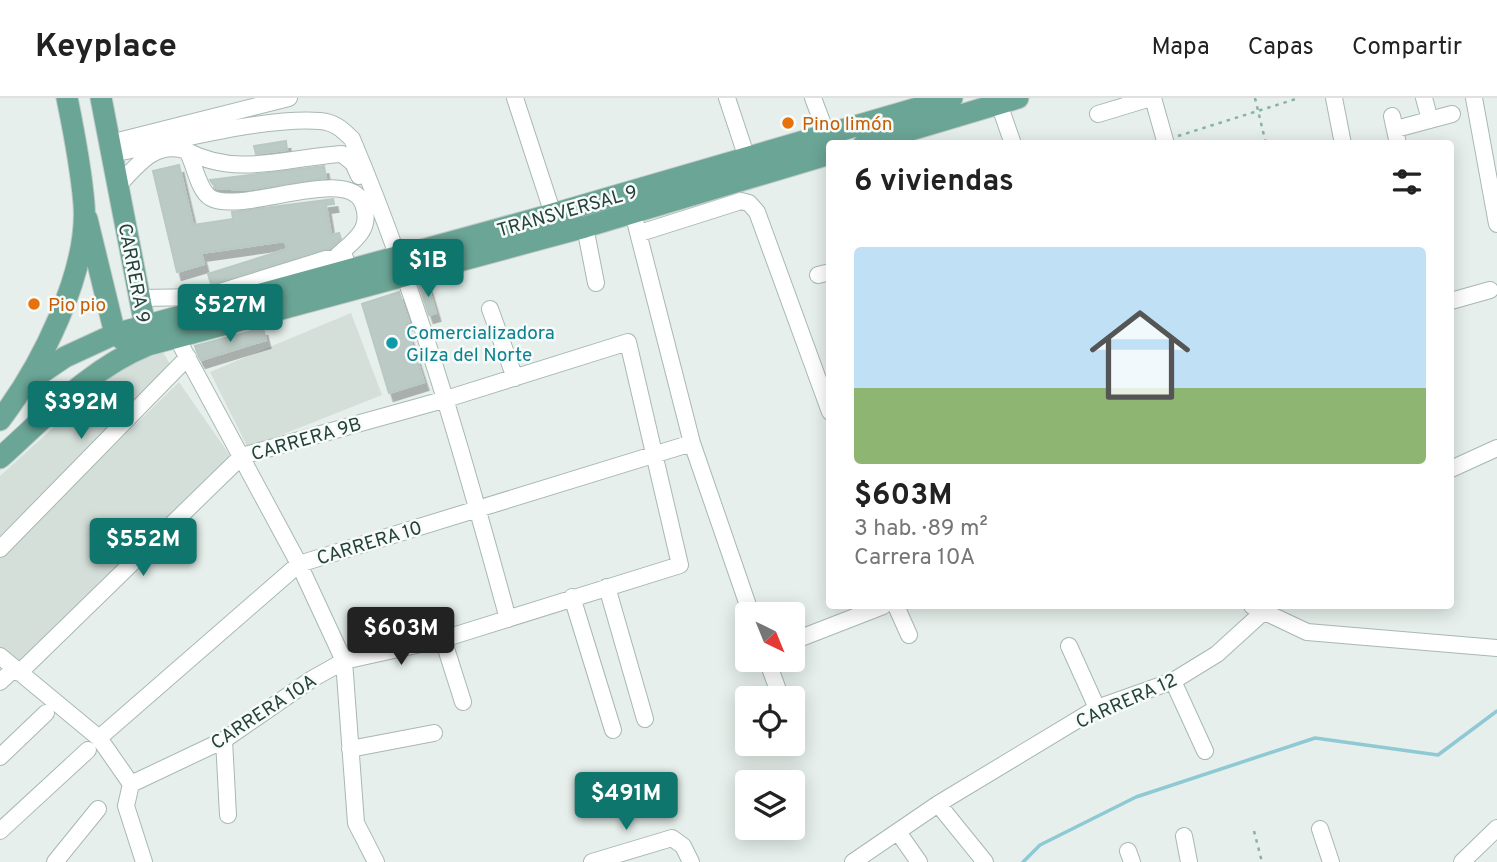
<!DOCTYPE html>
<html lang="es">
<head>
<meta charset="utf-8">
<style>
  body { margin:0; font-family:Overpass,sans-serif; background:#f2f2f2; color:#222; height:100vh; display:flex; flex-direction:column; font-size:26px; white-space:nowrap }
  * { box-sizing:border-box; margin:0 }
  p { font-size:23px; color:#767676 }
  .icon { flex:none; width:38px; height:38px; fill:none; stroke:currentColor; stroke-width:2; stroke-linecap:round; stroke-linejoin:round }
  .map { position:relative; flex:1; overflow:hidden }
  .sheet { position:absolute; left:826px; top:42px; width:628px; height:469px; display:flex; flex-direction:column; background:#fff; border-radius:7px; box-shadow:0 4px 18px #0003 }
  .sheet>* { flex:none }
  .needle { width:46px; rotate:137deg }
  .tools { position:absolute; left:735px; top:504px; display:grid; gap:14px }
  .tools a { display:grid; place-items:center; width:70px; height:70px; border-radius:7px; background:#fff; box-shadow:0 4px 18px #0003; font-size:35px }
  .price { position:absolute; translate:-50% -60px; padding:0 16px; border-radius:7px; background:#0f766e; color:#fff; font-size:23px; line-height:46px; filter:drop-shadow(0 2px 4px #0008) }
  .price::after { content:''; position:absolute; left:50%; top:42px; width:21px; height:16px; margin-left:-10px; background:inherit; clip-path:polygon(0 0,100% 0,50% 100%) }
  .price.active { background:#222; color:#fff }
  ul { padding:0; list-style:none }
  li { display:grid; align-content:center; gap:14px; height:371px; padding:0 28px }
  li span { display:grid; place-items:center; height:217px; border-radius:7px; color:#555 }
  li>.icon { margin-inline-start:auto }
  span .icon { width:126px; height:126px; fill:#fffc; stroke-width:1 }
  li b { font-size:30px }
  h2 { display:flex; justify-content:space-between; align-items:center; height:84px; padding:0 28px; font-size:30px }
  header { display:flex; align-items:center; gap:42px; box-sizing:border-box; height:98px; padding:0 35px; background:#fff; border-bottom:2px solid #e0e0e0 }
  header strong { font-size:33px }
  nav { display:flex; gap:38px; margin-inline-start:auto; font-size:24px }
  .map>svg:first-child { display:block }
</style>
</head>
<body>
<header>
<strong>Keyplace</strong>
<nav><a>Mapa</a><a>Capas</a><a>Compartir</a></nav>
</header>
<div class="map">
<svg width="1497" height="764" viewBox="0 0 1497 764">
  <defs>
    <filter id="shadow"><feDropShadow dx="4.5" dy="8" stdDeviation="0" flood-color="#0004"/></filter>
  </defs>
  <rect width="100%" height="100%" fill="#e6efeb"/>
  <path fill="#d4dfda" d="M351 215 382 297 248 350 210 274Z
    M163 254 171 268 0 442V378L121 268Z
    M179 284 231 359 18 567 0 549V459Z"/>
  <g fill="none" stroke-linecap="round" stroke-linejoin="round">
    <path stroke="#8ec9d4" stroke-width="3.5" d="M1023 764 1040 747 1136 699 1315 640 1438 657 1497 613"/>
  </g>
  <path fill="#bbcac4" stroke="#b8c9c2" stroke-width="2" filter="url(#shadow)" d="M286 43 287 52 256 56 254 48Z
    M179 67 193 127 233 121 232 114 333 101 334 106 326 107 331 137 339 135 341 141 330 150 211 186 208 176 287 151 285 143 201 155 204 166 177 174 153 73Z
    M324 68 326 80 245 92 216 90 210 82Z
    M427 185 436 215 429 217 419 187Z
    M399 194 409 224 405 225 424 284 389 295 362 206Z
    M263 230 266 242 201 262 199 259 195 248Z"/>
  <g fill="none" stroke-linecap="round" stroke-linejoin="round">
    <g stroke="#a8b8b2" stroke-width="18">
      <path id="minor" d="M515 0 553 116
        M727 0 747 60
        M813 0 827 37
        M997 0 1013 46
        M1153 0 1166 46
        M1334 0 1343 46
        M1424 0 1430 22
        M1474 0 1497 126
        M1098 16 1151 0
        M1392 18 1398 46
        M1396 31 1452 16
        M110 45 289 0
        M187 53C238 80 289 59 342 56L353 65 359 78
        M112 56C171 44 262 19 320 23 334 24 342 31 352 41 417 194 464 360 508 521
        M118 88C138 66 156 42 187 53 195 66 198 93 211 100 243 117 349 66 363 106 373 132 353 143 337 158
        M633 115 692 345 751 516
        M585 129 596 185
        M640 135 741 103 749 105 757 114 830 314
        M818 177 830 174
        M140 200 204 199 326 161 345 160
        M1451 203 1490 192
        M490 211 515 280
        M178 242 299 466 344 563 356 725 376 764
        M1451 371 1497 350
        M0 451 188 259
        M607 489 645 621
        M572 499 613 632
        M896 508 909 537
        M1252 508 1307 534 1497 550
        M443 541 463 604
        M793 543 883 508
        M1069 548 1097 610
        M0 558 99 640 131 686 126 708 144 764
        M767 562 781 600
        M19 575 242 358 443 302 628 244 680 467 443 541 344 563 312 581 224 642 131 686
        M1173 583 1205 653
        M0 584 14 571
        M99 640 299 466 692 345
        M224 642 228 717
        M350 651 434 635
        M0 659 46 615
        M938 706 985 764
        M1320 731 1331 764
        M0 733 88 652
        M898 734 919 764
        M1184 738 1189 764
        M1128 753 1132 764
        M55 764 98 711
        M592 764 672 740 683 748 691 764
        M853 764 938 706 1097 610 1173 583 1217 556 1262 515
        M1462 764 1497 730"/>
    </g>
    <g stroke="#c2cac8" stroke-width="23">
      <path id="major" d="M101 0 147 238
        M864 46 1018 0
        M87 121 115 236 126 244
        M28 284 65 259 115 236 553 116 952 0
        M0 322C40 270 89 174 84 106 81 71 74 34 67 0
        M0 360C47 318 89 271 148 247L585 129 830 56"/>
    </g>
    <path stroke="#86b3a5" stroke-width="2.5" stroke-dasharray="3.5 5" stroke-linecap="butt" d="M1255 0 1266 46
      M1178 38 1299 0
      M1254 733 1262 764"/>
    <use href="#minor" stroke="#fff" stroke-width="16"/>
    <use href="#major" stroke="#6aa596" stroke-width="21"/>
  </g>
  <g fill="#e8710a" stroke="#f7fbf9" stroke-width="2.5">
    <circle cx="788" cy="25" r="7"/>
    <circle cx="34" cy="206" r="7"/>
  </g>
  <circle fill="#0f9aa8" stroke="#f7fbf9" stroke-width="2.5" cx="392" cy="245" r="7"/>
  <g text-anchor="middle" stroke-width="5" stroke-linejoin="round" paint-order="stroke">
    <g font-size="19" fill="#c56008" stroke="#f7fbf9" text-anchor="start">
      <text x="802" y="32">Pino limón</text>
      <text x="48" y="213">Pio pio</text>
    </g>
    <g font-size="19" fill="#24423a" stroke="#f7fbf9">
      <text transform="translate(567 112) rotate(-16)" y="7">TRANSVERSAL 9</text>
      <text transform="translate(135 175) rotate(79)" y="7">CARRERA 9</text>
      <text transform="translate(306 340) rotate(-16)" y="7">CARRERA 9B</text>
      <text transform="translate(369 444) rotate(-17)" y="7">CARRERA 10</text>
      <text transform="translate(1126 602) rotate(-24)" y="7">CARRERA 12</text>
      <text transform="translate(263 613) rotate(-33)" y="7">CARRERA 10A</text>
    </g>
    <g font-size="19" fill="#0d838f" stroke="#f7fbf9" text-anchor="start">
      <text x="406" y="241">Comercializadora<tspan x="406" dy="22">Gilza del Norte</tspan></text>
    </g>
  </g>
</svg>
<div class="tools">
<a><svg class="needle" viewBox="-14 -14 28 28"><path d="M0-13l5 13h-10z" fill="#e53935"/><path d="M0 13l5-13h-10z" fill="#767676"/></svg></a>
<a><svg class="icon" aria-label="locate" viewBox="0 0 24 24"><circle cx="12" cy="12" r="6"/><path d="M12 2v4M12 18v4M2 12h4M18 12h4"/></svg></a>
<a><svg class="icon" aria-label="layers" viewBox="0 0 24 24"><path d="M12 4l9 5-9 5-9-5zM3 14l9 5 9-5"/></svg></a>
</div>
<b class="price" style="left:428px;top:201px">$1B</b>
<b class="price" style="left:230px;top:246px">$527M</b>
<b class="price" style="left:81px;top:343px">$392M</b>
<b class="price" style="left:143px;top:480px">$552M</b>
<b class="price active" style="left:401px;top:569px">$603M</b>
<b class="price" style="left:626px;top:734px">$491M</b>
<section class="sheet">
<h2>6 viviendas<svg class="icon" aria-label="filters" viewBox="0 0 24 24"><path d="M4 7h16M4 17h16"/><circle cx="9" cy="7" r="2"/><circle cx="15" cy="17" r="2"/></svg></h2>
<ul>
<li><span style="background:linear-gradient(#bfe0f5 65%,#8fb573 0)"><svg class="icon" aria-label="home" viewBox="0 0 24 24"><path d="M3 11l9-7 9 7M6 9v11h12V9"/></svg></span><div><b>$603M</b><p>3 hab. · 89 m²</p><p>Carrera 10A</p></div></li>
</ul>
</section>
</div>
</body>
</html>
